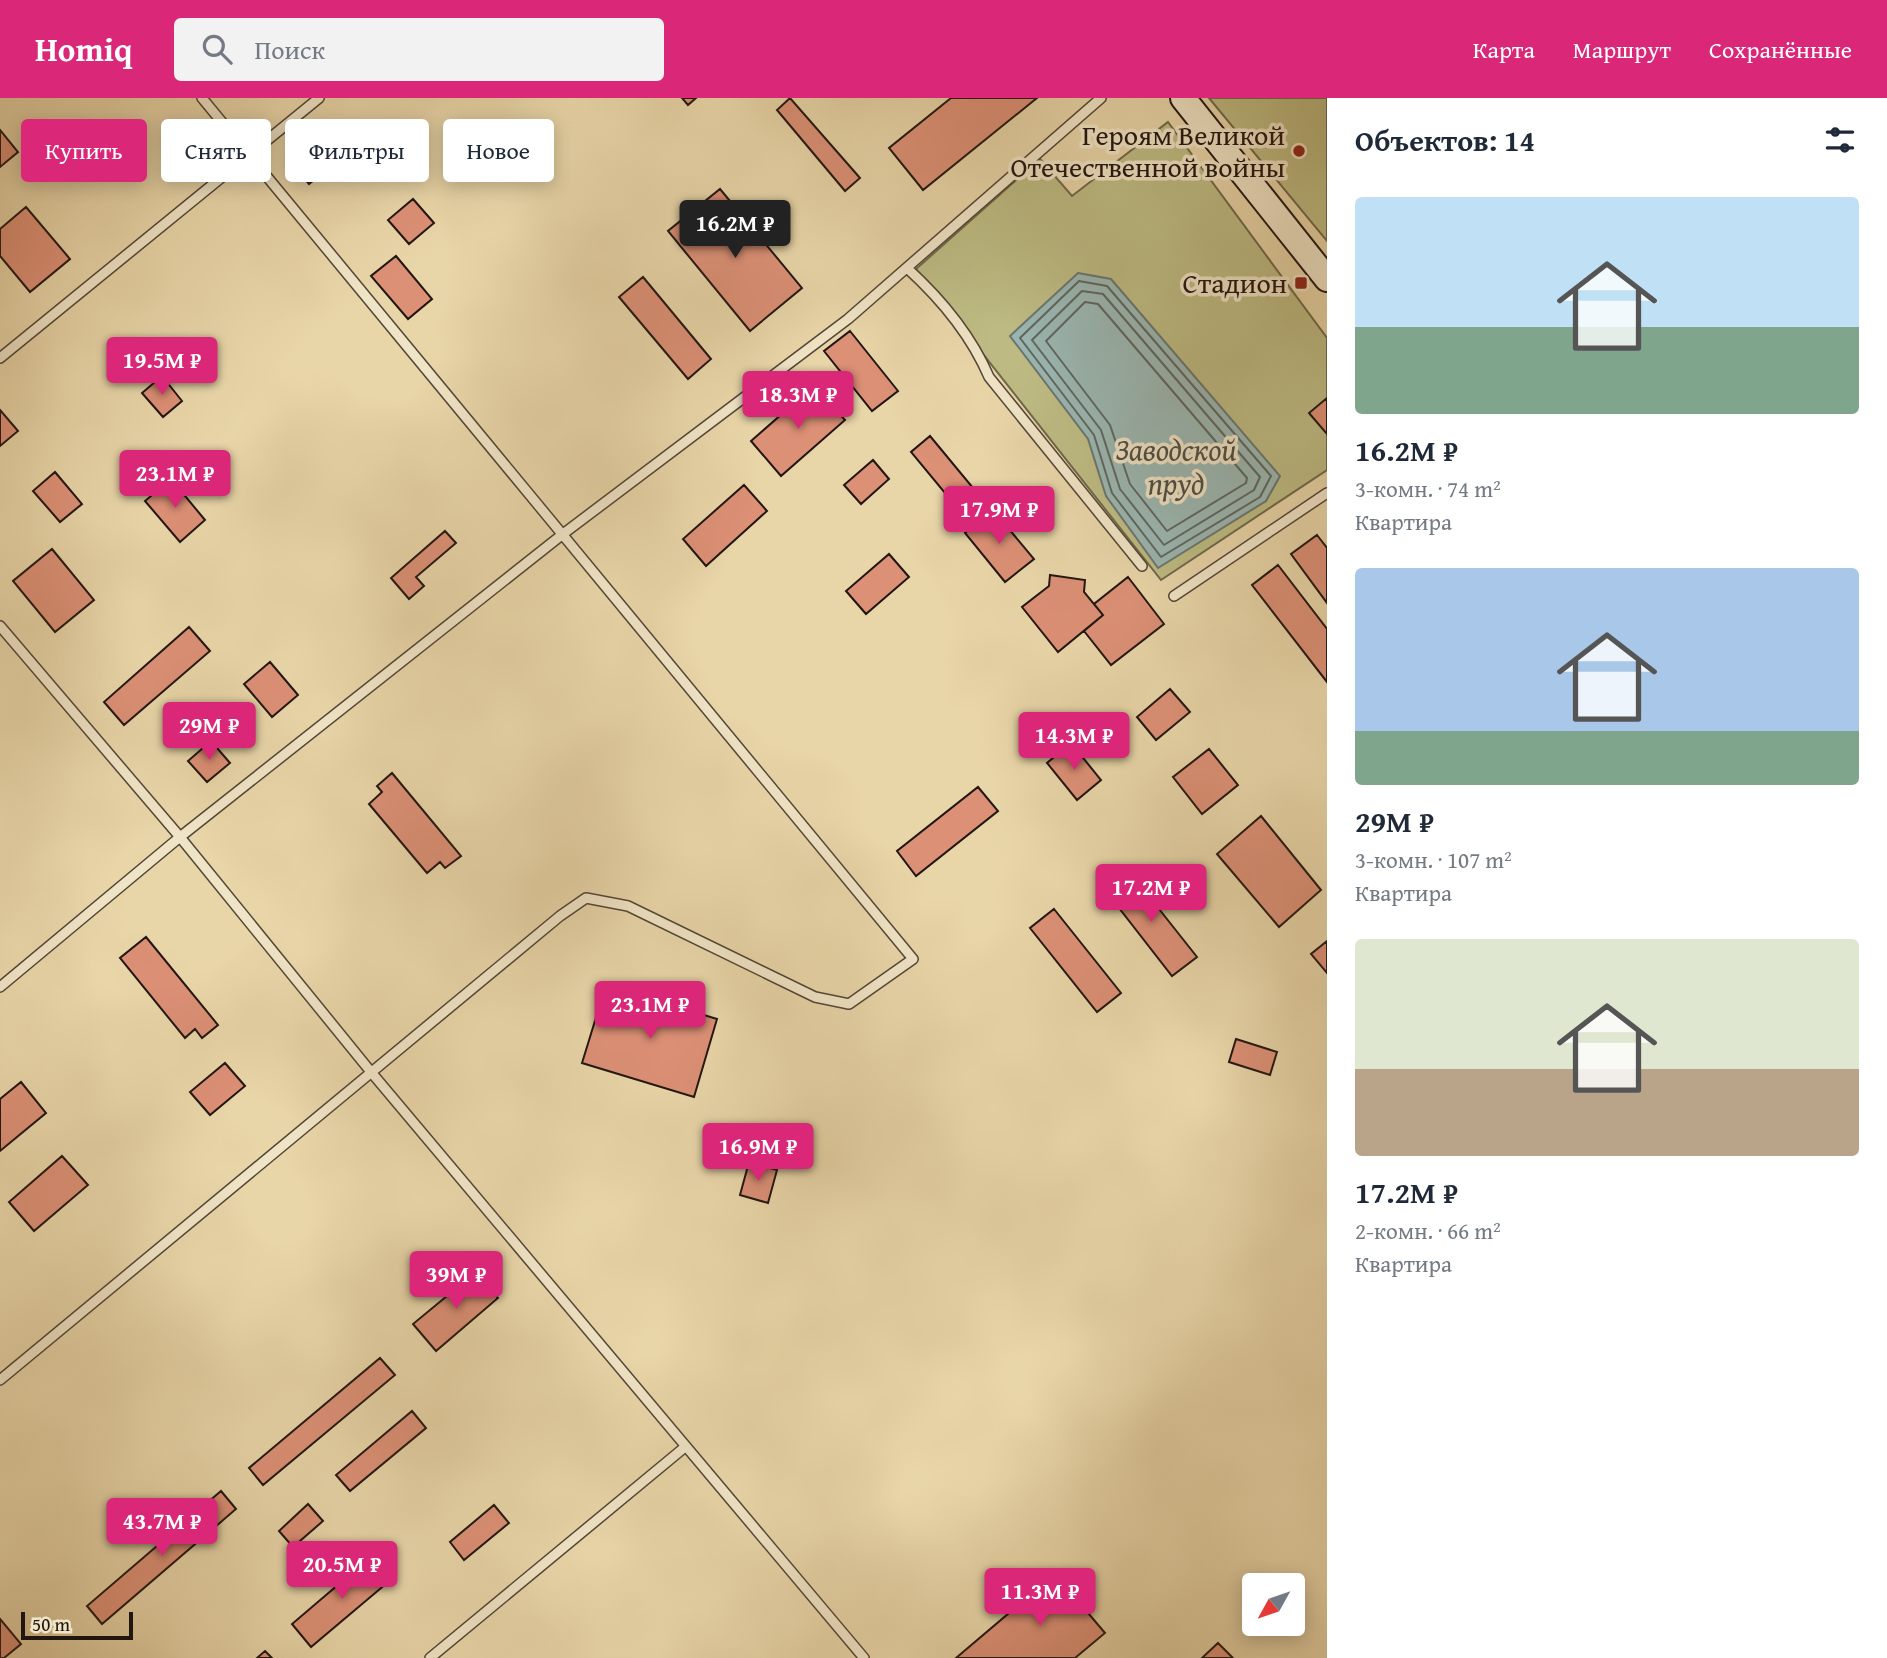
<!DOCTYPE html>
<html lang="ru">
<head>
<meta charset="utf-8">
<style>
  body { margin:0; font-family:"Gentium Book Plus",serif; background:#f2f2f3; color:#1f2937; height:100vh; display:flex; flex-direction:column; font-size:26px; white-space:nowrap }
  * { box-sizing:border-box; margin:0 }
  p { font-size:23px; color:#747a83 }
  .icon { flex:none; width:38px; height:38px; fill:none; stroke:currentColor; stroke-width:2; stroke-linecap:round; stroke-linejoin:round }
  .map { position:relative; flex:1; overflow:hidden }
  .details { display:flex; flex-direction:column; background:#fff; width:560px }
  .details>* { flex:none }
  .banner { position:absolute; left:21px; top:21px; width:665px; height:63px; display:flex; gap:14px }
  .needle { width:46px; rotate:230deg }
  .buttons { position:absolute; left:1242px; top:1475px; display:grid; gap:14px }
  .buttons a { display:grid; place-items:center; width:63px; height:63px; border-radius:7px; background:#fff; box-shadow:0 4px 18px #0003; font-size:35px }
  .scale { position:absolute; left:21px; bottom:18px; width:112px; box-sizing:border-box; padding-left:7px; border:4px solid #211610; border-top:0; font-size:19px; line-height:24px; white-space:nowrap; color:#211610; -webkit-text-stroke:5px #f0e4c6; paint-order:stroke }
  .price { position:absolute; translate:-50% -60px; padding:0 16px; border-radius:7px; background:#db2777; color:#fff; font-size:23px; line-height:46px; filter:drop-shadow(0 2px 4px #0008) }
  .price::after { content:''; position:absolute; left:50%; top:42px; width:21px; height:16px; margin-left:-10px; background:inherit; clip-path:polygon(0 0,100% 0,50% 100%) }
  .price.on { background:#222; color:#fff }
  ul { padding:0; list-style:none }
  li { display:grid; align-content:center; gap:14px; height:371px; padding:0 28px }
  li span { display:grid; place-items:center; height:217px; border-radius:7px; color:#555 }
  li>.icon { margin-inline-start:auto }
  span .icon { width:126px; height:126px; fill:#fffc; stroke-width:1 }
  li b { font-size:30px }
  h2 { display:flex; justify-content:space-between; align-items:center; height:84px; padding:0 28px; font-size:30px }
  .pill { padding:0 24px; border-radius:7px; background:#fff; box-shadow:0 4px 18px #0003; font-size:24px; line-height:63px }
  .pill.on { background:#db2777; color:#fff }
  header { display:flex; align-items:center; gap:42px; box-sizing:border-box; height:98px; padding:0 35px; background:#db2777; color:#fff }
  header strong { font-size:33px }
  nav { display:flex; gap:38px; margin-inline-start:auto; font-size:24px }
  .search { width:490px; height:63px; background:#f2f2f3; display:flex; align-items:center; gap:18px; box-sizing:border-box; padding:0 24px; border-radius:7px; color:#747a83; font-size:26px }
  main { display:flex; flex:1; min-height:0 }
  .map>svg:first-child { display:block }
</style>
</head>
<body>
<header>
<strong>Homiq</strong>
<div class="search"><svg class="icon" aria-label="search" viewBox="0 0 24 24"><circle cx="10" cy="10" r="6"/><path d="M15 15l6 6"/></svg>Поиск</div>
<nav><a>Карта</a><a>Маршрут</a><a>Сохранённые</a></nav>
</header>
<main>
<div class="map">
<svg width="1327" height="1560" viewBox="0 0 1327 1560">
  <rect width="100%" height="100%" fill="#e8d5a8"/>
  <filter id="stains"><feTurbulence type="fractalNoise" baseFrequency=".00286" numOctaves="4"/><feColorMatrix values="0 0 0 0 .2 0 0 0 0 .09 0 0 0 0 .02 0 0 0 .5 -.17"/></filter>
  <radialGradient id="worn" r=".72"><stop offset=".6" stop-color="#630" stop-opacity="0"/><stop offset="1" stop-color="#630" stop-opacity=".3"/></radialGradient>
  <path fill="#bdbb83" stroke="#6f684a" stroke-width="2" d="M1209 0H1327V143Z
    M1168 24 1327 240V372L1161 482 916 171 1040 61 1072 98Z"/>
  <path fill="#9ab6b1" stroke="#6a7671" stroke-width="2" d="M1078 175 1111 181 1280 378 1266 403 1158 470 1106 398 1088 341 1010 238Z"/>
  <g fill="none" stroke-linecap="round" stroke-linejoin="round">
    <path stroke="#5e6660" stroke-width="2" d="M1079 183 1107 188 1271 378 1260 399 1161 459 1112 395 1094 337 1020 240Z
      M1082 193 1103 196 1260 379 1254 392 1164 447 1120 391 1101 332 1032 242Z
      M1085 204 1098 206 1247 380 1246 385 1167 433 1130 386 1110 327 1046 243Z"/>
  </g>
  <path fill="#dc9076" stroke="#211610" stroke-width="2" d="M682 0H696L688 7Z
    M790 0 860 80 845 93 777 12Z
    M951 0H1037L923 92 889 50Z
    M0 32 18 54 0 69Z
    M305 44 327 71 309 86 287 59Z
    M720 91 802 190 750 233 668 133Z
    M413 101 434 125 409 146 388 122Z
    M26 109 70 161 30 194 0 158V131Z
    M396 158 432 201 408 221 371 178Z
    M643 179 711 261 688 281 619 199Z
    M850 233 898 293 872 313 824 253Z
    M162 278 182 303 163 319 142 295Z
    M814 288 845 322 781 378 751 343Z
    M1327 300V336L1309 315Z
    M0 312 18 333 0 348Z
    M930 338 988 408 969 424 911 354Z
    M873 362 889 381 861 406 844 387Z
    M55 374 82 406 60 424 33 393Z
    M171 381 205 422 180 444 145 403Z
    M744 387 767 413 706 468 683 441Z
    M993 412 1034 461 1005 484 965 435Z
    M445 433 456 445 416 479 424 488 409 501 391 480Z
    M1317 437 1327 450V505L1291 456Z
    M52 451 94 502 55 534 13 483Z
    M889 456 909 479 866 516 846 493Z
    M1278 467 1327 531V584L1252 487Z
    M1050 477 1085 482 1084 494 1103 517 1058 554 1022 509 1049 488Z
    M1128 479 1164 526 1111 567 1084 533 1103 517 1094 506Z
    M189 529 210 553 124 627 104 604Z
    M270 564 298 597 272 619 244 586Z
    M1170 591 1190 614 1156 642 1137 619Z
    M211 643 230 665 207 684 188 663Z
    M1071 645 1101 682 1077 702 1047 665Z
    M1209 651 1238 687 1202 716 1173 679Z
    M392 675 461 758 445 770 440 764 427 775 369 706 382 694 377 688Z
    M978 689 998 713 916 778 897 753Z
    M1261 718 1321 792 1279 829 1217 756Z
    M1129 773 1197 859 1172 878 1105 792Z
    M1054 811 1121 895 1097 914 1030 830Z
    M146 839 218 927 202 940 195 931 185 940 120 860Z
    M1327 843V875L1311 856Z
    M606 887 717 921 694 999 582 965Z
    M1236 941 1277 954 1270 977 1229 964Z
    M225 965 245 988 210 1017 190 994Z
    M21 984 46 1015 0 1053V1001Z
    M62 1058 88 1087 34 1133 9 1104Z
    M749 1064 777 1072 768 1105 740 1097Z
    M476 1174 498 1200 436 1253 413 1226Z
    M380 1260 395 1277 263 1387 249 1370Z
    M412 1313 426 1330 350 1393 336 1377Z
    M221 1393 236 1411 102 1526 87 1508Z
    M308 1406 323 1423 293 1449 279 1433Z
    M494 1407 509 1425 464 1462 450 1444Z
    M373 1457 393 1480 311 1549 292 1526Z
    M1055 1476 1105 1535 1075 1560H956Z
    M0 1521 21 1546 4 1560H0Z
    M1218 1545 1233 1560H1202Z
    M265 1553 272 1560H257Z"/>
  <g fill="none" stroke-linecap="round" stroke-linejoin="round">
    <g stroke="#534636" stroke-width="12">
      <path id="lane" d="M907 170C941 201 971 237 989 279L1142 468
        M0 260 319 0
        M1174 498 1327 395
        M0 528 180 739 371 974 864 1560
        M0 889 180 739 563 436 848 221 1101 0
        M0 1282 560 818 586 800 628 808 815 899 849 906 913 861 202 0
        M430 1560 685 1349"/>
    </g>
    <g stroke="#211610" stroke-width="28">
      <path id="secondary" d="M1183 0 1327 181"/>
    </g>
    <use href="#lane" stroke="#f0e4c6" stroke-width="9"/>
    <use href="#secondary" stroke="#f0e4c6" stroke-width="24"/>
  </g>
  <g fill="#8f2418" stroke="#f0e4c6" stroke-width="2.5">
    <circle cx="1299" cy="53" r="7"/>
    <rect x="1294" y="178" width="14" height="14" rx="3.5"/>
  </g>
  <g text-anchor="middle" stroke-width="7" stroke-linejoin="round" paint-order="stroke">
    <g font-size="28" fill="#211610" stroke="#f0e4c6" text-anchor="end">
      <text x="1285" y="47">Героям Великой<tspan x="1285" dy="32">Отечественной войны</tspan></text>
      <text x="1287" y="195">Стадион</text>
    </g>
    <g font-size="30" font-style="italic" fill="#4b4e48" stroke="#f0e4c6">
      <text x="1176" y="362">Заводской<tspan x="1176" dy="34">пруд</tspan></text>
    </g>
  </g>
  <rect width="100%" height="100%" filter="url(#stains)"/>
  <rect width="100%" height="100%" fill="url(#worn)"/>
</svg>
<div class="buttons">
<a><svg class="needle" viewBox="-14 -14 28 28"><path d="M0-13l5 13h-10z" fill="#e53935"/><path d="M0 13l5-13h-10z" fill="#747a83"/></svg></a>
</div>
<div class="scale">50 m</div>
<b class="price on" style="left:735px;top:162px">16.2M ₽</b>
<b class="price" style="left:162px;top:299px">19.5M ₽</b>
<b class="price" style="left:798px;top:333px">18.3M ₽</b>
<b class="price" style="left:175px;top:412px">23.1M ₽</b>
<b class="price" style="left:999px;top:448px">17.9M ₽</b>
<b class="price" style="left:209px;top:664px">29M ₽</b>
<b class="price" style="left:1074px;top:674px">14.3M ₽</b>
<b class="price" style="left:1151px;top:826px">17.2M ₽</b>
<b class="price" style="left:650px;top:943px">23.1M ₽</b>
<b class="price" style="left:758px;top:1085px">16.9M ₽</b>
<b class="price" style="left:456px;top:1213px">39M ₽</b>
<b class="price" style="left:162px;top:1460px">43.7M ₽</b>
<b class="price" style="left:342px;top:1503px">20.5M ₽</b>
<b class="price" style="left:1040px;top:1530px">11.3M ₽</b>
<div class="banner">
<a class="pill on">Купить</a>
<a class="pill">Снять</a>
<a class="pill">Фильтры</a>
<a class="pill">Новое</a>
</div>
</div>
<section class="details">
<h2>Объектов: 14<svg class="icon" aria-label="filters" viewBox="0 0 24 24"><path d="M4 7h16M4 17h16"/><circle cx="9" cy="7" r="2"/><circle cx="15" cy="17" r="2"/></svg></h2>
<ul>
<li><span style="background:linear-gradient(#bfe0f5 60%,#7fa58c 0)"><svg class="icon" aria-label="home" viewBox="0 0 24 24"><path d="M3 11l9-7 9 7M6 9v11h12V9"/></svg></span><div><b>16.2M ₽</b><p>3-комн. · 74 m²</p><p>Квартира</p></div></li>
<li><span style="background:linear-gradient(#a9c7e8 75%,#7fa58c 0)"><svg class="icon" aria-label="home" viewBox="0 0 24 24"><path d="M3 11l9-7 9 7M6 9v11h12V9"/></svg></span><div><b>29M ₽</b><p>3-комн. · 107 m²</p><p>Квартира</p></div></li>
<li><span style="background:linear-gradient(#dfe7d0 60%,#b9a48a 0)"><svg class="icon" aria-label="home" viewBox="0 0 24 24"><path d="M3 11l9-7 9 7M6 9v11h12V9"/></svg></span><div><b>17.2M ₽</b><p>2-комн. · 66 m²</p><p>Квартира</p></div></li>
</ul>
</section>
</main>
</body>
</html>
